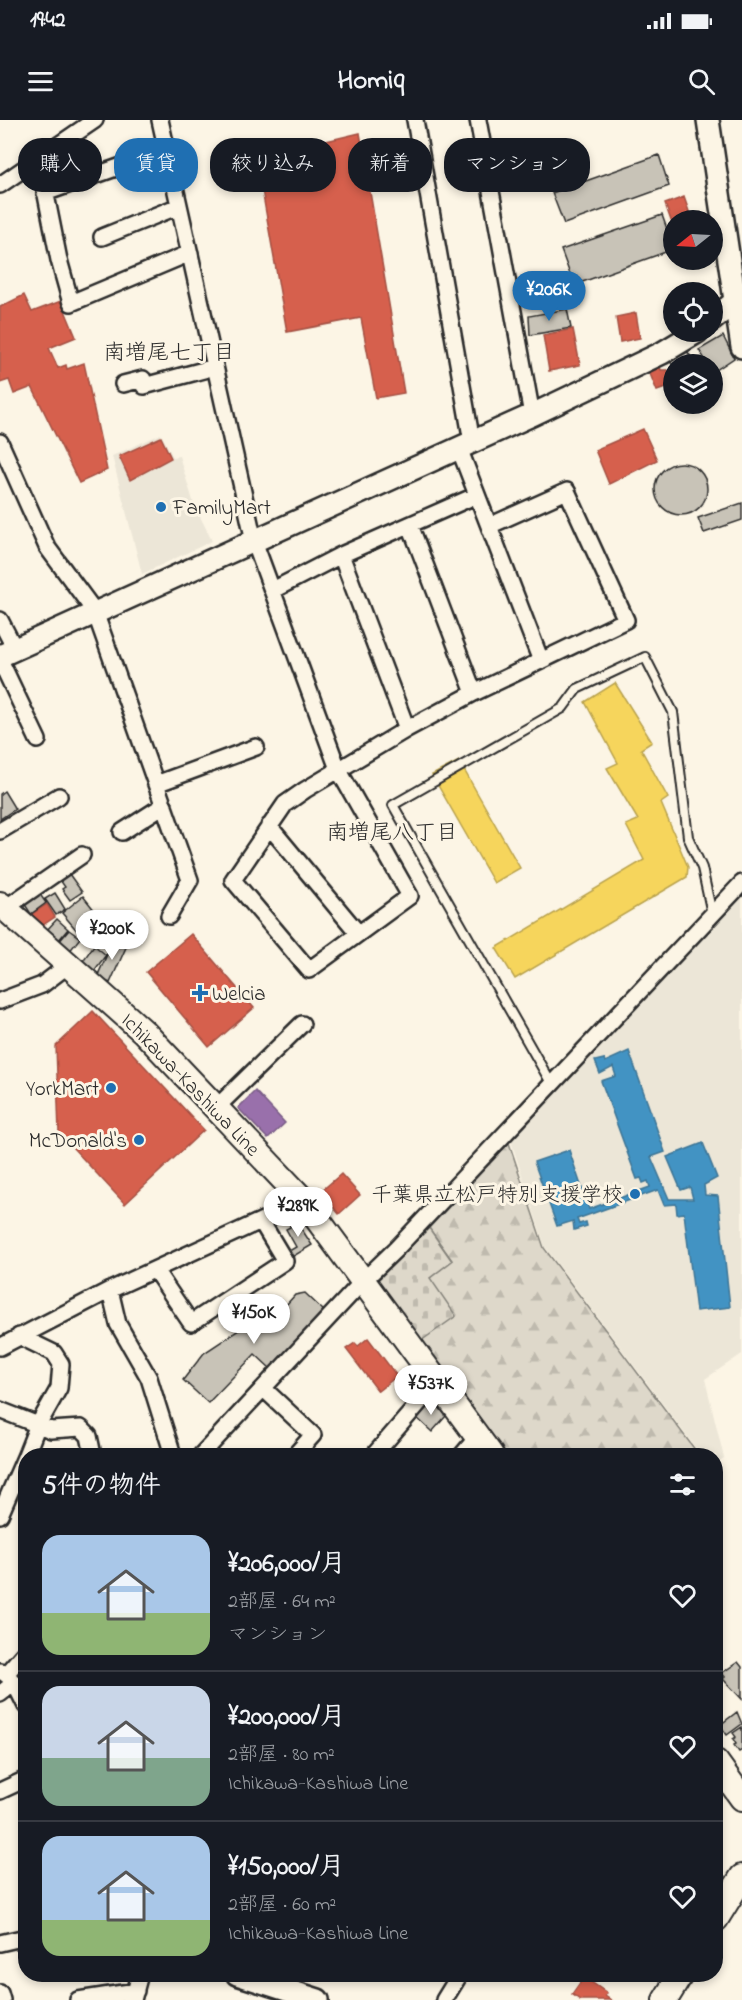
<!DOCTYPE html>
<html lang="ja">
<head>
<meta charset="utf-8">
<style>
  body { margin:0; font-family:"Indie Flower","Klee One",sans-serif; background:#20242c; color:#f1f3f6; height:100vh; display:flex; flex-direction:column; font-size:22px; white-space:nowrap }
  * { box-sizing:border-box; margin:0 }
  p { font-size:20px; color:#9ea1a6 }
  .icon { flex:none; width:33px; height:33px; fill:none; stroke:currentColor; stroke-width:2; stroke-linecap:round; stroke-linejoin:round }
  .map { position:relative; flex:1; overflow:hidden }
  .side { position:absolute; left:18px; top:1328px; width:705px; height:534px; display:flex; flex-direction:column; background:#171b24; border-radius:24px; box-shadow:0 3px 9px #0003 }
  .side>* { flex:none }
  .hud { position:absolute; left:18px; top:18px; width:706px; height:54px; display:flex; gap:12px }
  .needle { width:39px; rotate:252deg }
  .tools { position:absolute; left:663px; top:90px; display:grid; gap:12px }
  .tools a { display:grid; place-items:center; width:60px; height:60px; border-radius:50%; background:#171b24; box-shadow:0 3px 9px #0003; font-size:30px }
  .price { position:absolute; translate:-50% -51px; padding:0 14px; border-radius:21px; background:#fff; color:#222; font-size:20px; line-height:39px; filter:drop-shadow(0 2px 3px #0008) }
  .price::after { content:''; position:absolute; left:50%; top:36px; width:18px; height:14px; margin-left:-9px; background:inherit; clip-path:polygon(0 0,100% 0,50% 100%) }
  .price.selected { background:#1f6fb2; color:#fff }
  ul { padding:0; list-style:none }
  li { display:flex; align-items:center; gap:18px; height:150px; padding:0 24px }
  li+li { border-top:2px solid #363941 }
  li span { display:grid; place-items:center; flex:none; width:168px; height:120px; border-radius:18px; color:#555 }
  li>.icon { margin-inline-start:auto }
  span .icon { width:72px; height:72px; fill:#fffc; stroke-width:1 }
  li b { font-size:26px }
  h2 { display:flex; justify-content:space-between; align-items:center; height:72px; padding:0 24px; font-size:26px }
  .pill { padding:0 21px; border-radius:24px; background:#171b24; box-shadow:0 3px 9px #0003; font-size:21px; line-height:54px }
  .pill.selected { background:#1f6fb2; color:#fff }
  .status { display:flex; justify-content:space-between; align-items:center; height:42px; padding:0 30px; background:#171b24; direction:ltr }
  .status svg { height:16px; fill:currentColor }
  header { display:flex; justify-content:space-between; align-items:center; height:78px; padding:0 24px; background:#171b24; font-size:27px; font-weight:700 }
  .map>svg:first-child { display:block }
</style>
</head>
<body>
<div class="status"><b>19:42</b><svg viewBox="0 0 49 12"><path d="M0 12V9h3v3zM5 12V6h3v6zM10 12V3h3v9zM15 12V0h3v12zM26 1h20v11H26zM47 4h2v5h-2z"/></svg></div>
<header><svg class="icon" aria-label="menu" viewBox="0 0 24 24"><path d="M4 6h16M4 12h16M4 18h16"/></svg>Homiq<svg class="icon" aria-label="search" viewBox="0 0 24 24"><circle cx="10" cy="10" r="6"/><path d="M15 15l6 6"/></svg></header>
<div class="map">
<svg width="742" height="1880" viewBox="0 0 742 1880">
  <defs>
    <pattern id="forest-firs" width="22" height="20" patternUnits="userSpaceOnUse" patternTransform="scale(1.5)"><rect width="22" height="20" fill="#ded8ca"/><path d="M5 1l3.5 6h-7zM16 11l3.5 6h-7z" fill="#bfbaae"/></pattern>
    <pattern id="cemetery-stones" width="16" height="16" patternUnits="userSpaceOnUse" patternTransform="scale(1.5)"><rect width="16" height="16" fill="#ded8ca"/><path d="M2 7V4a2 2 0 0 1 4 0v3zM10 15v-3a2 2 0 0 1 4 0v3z" fill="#bfbaae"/></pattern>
  </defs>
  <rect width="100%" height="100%" fill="#fcf5e5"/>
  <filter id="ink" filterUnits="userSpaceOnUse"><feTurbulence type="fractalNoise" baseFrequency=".0167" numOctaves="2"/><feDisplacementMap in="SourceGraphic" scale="12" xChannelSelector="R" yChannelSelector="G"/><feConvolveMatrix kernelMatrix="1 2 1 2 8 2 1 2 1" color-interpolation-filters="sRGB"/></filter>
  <g filter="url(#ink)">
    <path fill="#ece6d7" d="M161 314 173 337 179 336 194 384 212 421 142 454 112 336Z
      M742 776V1234L705 1259 724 1338 716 1343V1335H701L545 1127 511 1021Z"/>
    <path fill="url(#forest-firs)" stroke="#84827a" stroke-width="1.5" d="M509 1023 544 1128 699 1335H502L418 1223 430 1158 452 1140 429 1108Z"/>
    <path fill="url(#cemetery-stones)" stroke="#84827a" stroke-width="1.5" d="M429 1108 452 1141 430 1158 456 1196 418 1223 374 1164Z"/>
    <path fill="#f6d55c" stroke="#b9a24d" stroke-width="1.5" d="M615 563 652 622 641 629 668 678 661 683 688 747 687 757 515 859 496 828 644 740 626 705 638 700 607 648 618 643 585 582Z
      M459 641 520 748 494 763 432 655Z"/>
    <path fill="#d6604d" stroke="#a35043" stroke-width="1.5" d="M360 13 404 273 376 278 361 198 287 212 258 47 310 37 309 25Z
      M684 77 692 100H674L673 106 665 84Z
      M24 175 32 192 61 181 76 217 49 228 58 248 66 245 67 249 84 243 107 350 79 363 32 267 14 274 9 260 0 263V187Z
      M636 193 640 218 620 222 616 197Z
      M573 209 580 245 549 251 543 215Z
      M659 244 661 250H668L674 265 657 271 648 249Z
      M643 309 657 340 609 364 595 330Z
      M161 317 171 338 130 360 119 336Z
      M47 784 55 797 40 807 32 794Z
      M191 814 254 888 209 927 146 852Z
      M93 891 204 1010 125 1084 59 1013 56 926Z
      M341 1054 360 1075 339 1094 320 1072Z
      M368 1218 397 1256 378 1271 346 1229 355 1223 358 1226Z
      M584 1857 607 1873 605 1876 611 1880H580L572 1874Z"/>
    <path fill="#9970ab" stroke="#785b85" stroke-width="1.5" d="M255 971 285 1003 268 1019 238 988Z"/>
    <path fill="#4393c3" stroke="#3c7495" stroke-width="1.5" d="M629 931 665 1032 651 1037 669 1079H693L690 1067 681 1070 667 1037 703 1023 717 1058 704 1065 705 1075 718 1076 730 1187 696 1191 684 1093 677 1094 676 1084 664 1085 658 1070 577 1099 579 1104 586 1102 587 1106 574 1110 573 1101 557 1106 534 1042 569 1030 589 1089 650 1067 648 1061 643 1063 641 1058 637 1059 601 961 616 956 613 947 600 954 595 941 604 939 605 942Z"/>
    <path fill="#c8c3b7" stroke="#2b2b2b" stroke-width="1.5" d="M659 35 669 66 564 104 552 73Z
      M662 95 674 129 574 165 561 130Z
      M567 189 571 208 530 215 529 196Z
      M723 216 734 238 713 252 712 244H708L699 230Z
      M687 231 696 244H674V248L669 239 673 236 675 239Z
      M655 369a26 26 0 1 1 52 0a26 26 0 1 1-52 0Z
      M742 383V400L704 413 698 398Z
      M4 671 15 689 0 699V674Z
      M69 754 82 772 70 780 62 769 65 767 60 760Z
      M39 773 46 783 31 794 24 783Z
      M55 773 65 789 56 795 45 779Z
      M83 776 99 796 79 813 62 793Z
      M113 797 133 812 125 823 104 808Z
      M57 799 68 809 58 821 46 811Z
      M69 810 80 818 69 832 58 823Z
      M114 819 127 825 110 863 97 857Z
      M94 825 106 835 94 851 82 842Z
      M295 1099 312 1125 292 1137 289 1131 296 1127 286 1109 290 1107V1100Z
      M305 1173 325 1192 271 1249 255 1234 208 1283 183 1260 204 1233 269 1190 276 1196 295 1175Z
      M432 1278 446 1296 432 1312 416 1297Z
      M738 1542 742 1547V1579L723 1559 725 1557 722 1553Z
      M737 1592 742 1604 727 1615 720 1605Z
      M742 1607V1630L739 1632 734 1625 736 1624 733 1619 736 1617 733 1613Z"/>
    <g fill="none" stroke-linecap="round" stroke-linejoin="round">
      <g stroke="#2b2b2b" stroke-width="12">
        <path id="lane" d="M551 963 393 685 563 588 577 569 645 537 673 592 688 717 702 748 712 794"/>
      </g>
      <g stroke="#2b2b2b" stroke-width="20">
        <path id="street" d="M160 0 254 421 338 649 410 776 309 850 233 760 285 684 305 670 407 609 474 573 626 500 567 371 489 406
          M415 0 472 322
          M478 0 532 295
          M39 40 59 140 71 183 190 133
          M0 65 95 0
          M45 73 167 30
          M102 117 179 86
          M123 264 143 259 144 266 215 247
          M0 322 47 427 95 492 190 760 169 796
          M459 328 541 541
          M410 405 474 573
          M341 435 407 609
          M273 470 341 435 477 375
          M0 500 15 529
          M0 540 38 620
          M156 664 256 627
          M269 706 358 813
          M0 711 59 676
          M122 712 164 685
          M4 789 82 735
          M0 881 42 865 67 846
          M216 988 302 904
          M155 1150 191 1203 285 1141 261 1101
          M110 1170 118 1204 149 1258 173 1335
          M19 1216 54 1233 61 1244 59 1268 37 1307 26 1335
          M0 1227 110 1170 304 1081
          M264 1269 313 1315 295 1335
          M0 1290 51 1310 81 1308 89 1316 93 1335
          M201 1335 363 1161 395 1130 742 763
          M374 1335 438 1261
          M462 1335 478 1316
          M0 1395 26 1335
          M0 1551C13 1556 19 1573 26 1586
          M6 1554 26 1531
          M0 1574 14 1563
          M0 1671 26 1659
          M0 1823 26 1817
          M273 1865 283 1854
          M0 1873 2 1880
          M78 1880 136 1871
          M133 1880 140 1854
          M444 1880 460 1854"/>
      </g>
      <g stroke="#2b2b2b" stroke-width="26">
        <path id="secondary" d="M708 0 742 227
          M712 200 742 176
          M0 536 532 295 662 233 697 212
          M237 1854 318 1880"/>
      </g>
      <g stroke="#2b2b2b" stroke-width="28">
        <path id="primary" d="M0 784 144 912 304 1081 491 1335
          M716 1642 742 1678
          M716 1799 742 1757
          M665 1880 681 1854"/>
      </g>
      <use href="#lane" stroke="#fcf5e5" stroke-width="8"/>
      <use href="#street" stroke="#fcf5e5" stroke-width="15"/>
      <use href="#secondary" stroke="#fcf5e5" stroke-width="21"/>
      <use href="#primary" stroke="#fcf5e5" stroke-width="24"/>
    </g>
  </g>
  <g fill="#1f6fb2" stroke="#fcf5e5" stroke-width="2">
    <circle cx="161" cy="387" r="6"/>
    <path d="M197 864h6v6h6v6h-6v6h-6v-6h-6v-6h6z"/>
    <circle cx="111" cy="968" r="6"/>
    <circle cx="139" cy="1020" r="6"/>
    <circle cx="635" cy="1074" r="6"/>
  </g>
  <g text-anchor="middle" stroke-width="6" stroke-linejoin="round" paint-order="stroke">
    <g font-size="21" fill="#2b2b2b" stroke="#fcf5e5" text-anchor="end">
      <text x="173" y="394" text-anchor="start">FamilyMart</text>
      <text x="212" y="880" text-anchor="start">Welcia</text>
      <text x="99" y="975">YorkMart</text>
      <text x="127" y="1027">McDonald's</text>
      <text x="623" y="1081">千葉県立松戸特別支援学校</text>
    </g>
    <g font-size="21" fill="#2b2b2b" stroke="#fcf5e5">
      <text transform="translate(191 964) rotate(46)" y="7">Ichikawa-Kashiwa Line</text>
    </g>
    <g font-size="22" fill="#2b2b2b" stroke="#fcf5e5">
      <text x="169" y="239">南増尾七丁目</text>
      <text x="392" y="719">南増尾八丁目</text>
    </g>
  </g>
</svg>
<div class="tools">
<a><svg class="needle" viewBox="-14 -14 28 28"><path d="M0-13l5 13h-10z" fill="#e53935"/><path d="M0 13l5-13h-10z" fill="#9ea1a6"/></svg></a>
<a><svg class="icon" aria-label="locate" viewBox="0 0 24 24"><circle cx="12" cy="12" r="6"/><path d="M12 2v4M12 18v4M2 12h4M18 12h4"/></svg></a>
<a><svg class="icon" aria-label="layers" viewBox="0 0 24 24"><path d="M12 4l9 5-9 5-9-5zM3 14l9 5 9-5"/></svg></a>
</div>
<b class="price selected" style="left:549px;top:202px">¥206K</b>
<b class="price" style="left:112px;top:841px">¥200K</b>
<b class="price" style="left:298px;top:1118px">¥289K</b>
<b class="price" style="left:254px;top:1225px">¥150K</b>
<b class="price" style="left:431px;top:1296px">¥537K</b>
<div class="hud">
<a class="pill">購入</a>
<a class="pill selected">賃貸</a>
<a class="pill">絞り込み</a>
<a class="pill">新着</a>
<a class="pill">マンション</a>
</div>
<section class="side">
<h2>5件の物件<svg class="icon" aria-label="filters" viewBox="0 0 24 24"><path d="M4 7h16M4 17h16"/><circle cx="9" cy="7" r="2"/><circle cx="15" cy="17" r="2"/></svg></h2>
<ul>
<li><span style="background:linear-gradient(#a9c7e8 65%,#8fb573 0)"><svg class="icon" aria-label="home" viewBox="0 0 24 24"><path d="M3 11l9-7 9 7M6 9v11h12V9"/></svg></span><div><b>¥206,000/月</b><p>2部屋 · 64 m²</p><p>マンション</p></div><svg class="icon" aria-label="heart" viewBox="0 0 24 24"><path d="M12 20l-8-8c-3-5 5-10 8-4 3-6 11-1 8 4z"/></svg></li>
<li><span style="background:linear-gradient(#c9d6e8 60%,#7fa58c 0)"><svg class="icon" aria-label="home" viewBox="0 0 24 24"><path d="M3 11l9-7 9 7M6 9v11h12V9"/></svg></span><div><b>¥200,000/月</b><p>2部屋 · 80 m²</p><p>Ichikawa-Kashiwa Line</p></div><svg class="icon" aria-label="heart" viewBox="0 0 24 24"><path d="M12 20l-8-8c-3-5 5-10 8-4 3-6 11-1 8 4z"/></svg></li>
<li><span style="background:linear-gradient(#a9c7e8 70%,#8fb573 0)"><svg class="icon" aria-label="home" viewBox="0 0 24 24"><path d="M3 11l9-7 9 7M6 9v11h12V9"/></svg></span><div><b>¥150,000/月</b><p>2部屋 · 60 m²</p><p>Ichikawa-Kashiwa Line</p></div><svg class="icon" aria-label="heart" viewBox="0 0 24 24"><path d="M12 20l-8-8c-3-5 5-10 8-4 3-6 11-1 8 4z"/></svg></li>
</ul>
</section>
</div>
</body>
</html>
